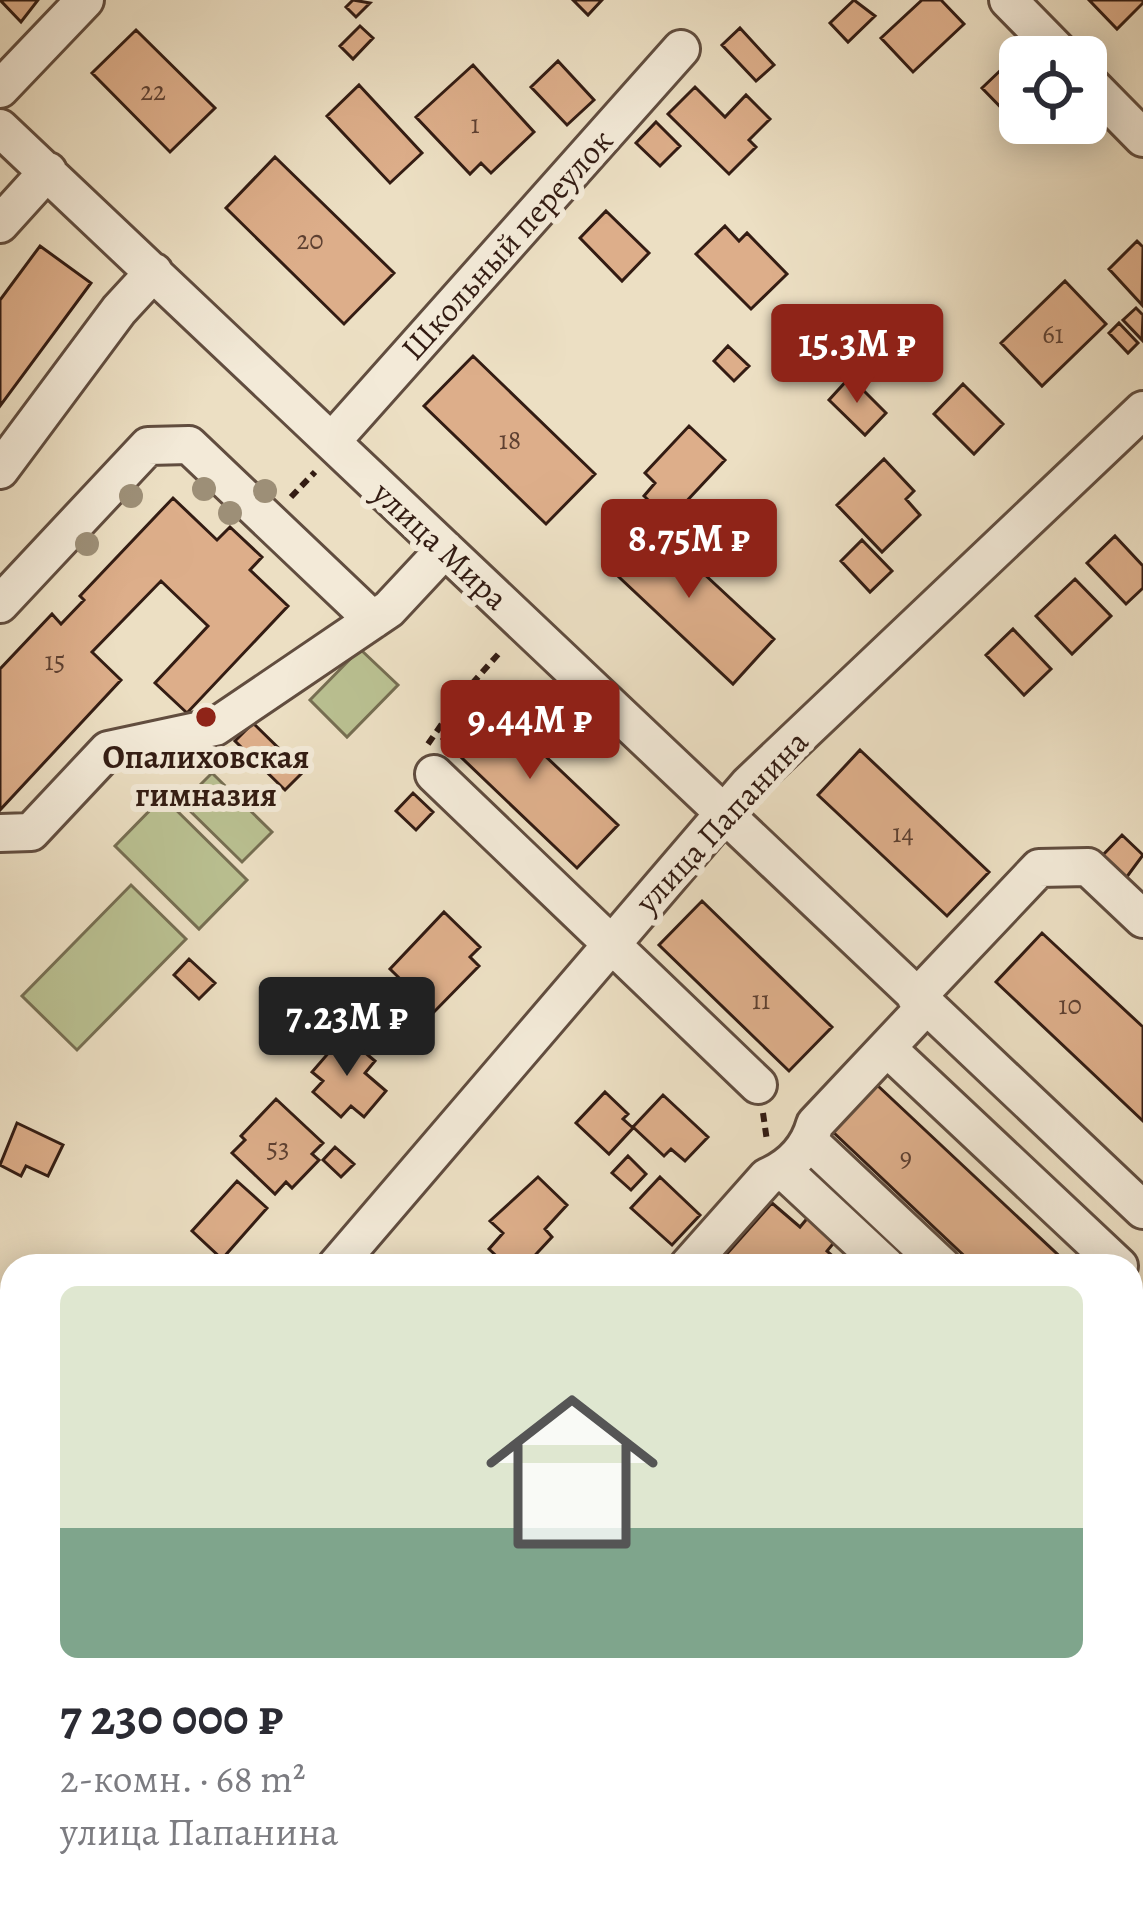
<!DOCTYPE html>
<html lang="ru">
<head>
<meta charset="utf-8">
<style>
  body { margin:0; font-family:Alegreya,serif; background:#f2f2f3; color:#2b2b33; height:100vh; display:flex; flex-direction:column; font-size:45px; white-space:nowrap }
  * { box-sizing:border-box; margin:0 }
  p { font-size:39px; color:#7c7c81 }
  .icon { flex:none; width:66px; height:66px; fill:none; stroke:currentColor; stroke-width:2; stroke-linecap:round; stroke-linejoin:round }
  .map { position:relative; flex:1; overflow:hidden }
  .drawer { position:absolute; left:0px; top:1254px; width:1143px; height:663px; display:flex; flex-direction:column; background:#fff; border-radius:36px 36px 0 0; box-shadow:0 6px 30px #0003 }
  .drawer>* { flex:none }
  .fabs { position:absolute; left:999px; top:36px; display:grid; gap:24px }
  .fabs a { display:grid; place-items:center; width:108px; height:108px; border-radius:18px; background:#fff; box-shadow:0 6px 30px #0003; font-size:60px }
  .price { position:absolute; translate:-50% -102px; padding:0 27px; border-radius:12px; background:#8f2418; color:#fff; font-size:39px; line-height:78px; filter:drop-shadow(0 3px 6px #0008) }
  .price::after { content:''; position:absolute; left:50%; top:72px; width:36px; height:27px; margin-left:-18px; background:inherit; clip-path:polygon(0 0,100% 0,50% 100%) }
  .price.selected { background:#222; color:#fff }
  ul { padding:0; list-style:none }
  li { display:grid; align-content:center; gap:24px; height:636px; padding:0 60px }
  li+li { border-top:3px solid #e1e1e2 }
  li span { display:grid; place-items:center; height:372px; border-radius:18px; color:#555 }
  li>.icon { margin-inline-start:auto }
  span .icon { width:216px; height:216px; fill:#fffc; stroke-width:1 }
  li b { font-size:51px }
  .map>svg:first-child { display:block }
</style>
</head>
<body>
<div class="map">
<svg width="1143" height="1915" viewBox="0 0 1143 1915">
  <rect width="100%" height="100%" fill="#ecdfc3"/>
  <filter id="stains"><feTurbulence type="fractalNoise" baseFrequency=".00167" numOctaves="4"/><feColorMatrix values="0 0 0 0 .2 0 0 0 0 .09 0 0 0 0 .02 0 0 0 .5 -.17"/></filter>
  <radialGradient id="worn" r=".72"><stop offset=".6" stop-color="#630" stop-opacity="0"/><stop offset="1" stop-color="#630" stop-opacity=".3"/></radialGradient>
  <path fill="#bac192" stroke="#766e52" stroke-width="3" d="M360 649 398 685 347 737 310 700Z
    M212 773 272 832 242 862 182 803Z
    M163 797 247 880 199 929 115 846Z
    M131 885 186 939 77 1050 22 996Z
    M1143 1561V1915H939L955 1905H1131V1573Z"/>
  <path fill="#99bdb1" stroke="#707d72" stroke-width="3" d="M1143 1886V1915H1094L1111 1905H1131V1893Z"/>
  <path fill="#ddae8a" stroke="#331c13" stroke-width="3" d="M0 0H38L21 22Z
    M353 0 370 3 356 17 346 7Z
    M573 0H602L588 15Z
    M854 0 875 16 848 42 830 23Z
    M922 0H941L964 24 913 72 881 38Z
    M1089 0H1143V3L1117 29Z
    M360 26 373 38 353 59 340 46Z
    M740 28 774 65 756 81 722 45Z
    M136 30 215 108 170 152 92 73Z
    M558 61 594 100 567 125 531 87Z
    M473 65 534 132 491 173 481 163 470 174 416 117Z
    M1004 67 1020 83 1017 124 982 88Z
    M359 85 422 153 390 183 327 116Z
    M695 87 725 117 746 95 770 119 749 140 756 147 729 174 668 114Z
    M656 122 680 146 660 166 636 143Z
    M275 157 394 273 344 324 226 208Z
    M606 211 649 253 622 281 580 238Z
    M725 226 739 241 747 233 787 274 751 309 696 254Z
    M1137 241 1143 247 1142 305 1109 269Z
    M40 246 91 283 0 406V300Z
    M1065 281 1106 324 1042 386 1001 343Z
    M1136 308 1143 315 1142 340 1123 320Z
    M1119 323 1138 343 1128 353 1109 333Z
    M728 346 749 366 734 381 714 361Z
    M473 356 595 474 546 524 424 406Z
    M850 377 886 413 865 435 829 400Z
    M963 384 1003 424 974 454 934 414Z
    M689 426 725 460 669 520 644 496 655 483 645 473Z
    M884 459 914 491 906 499 920 515 882 552 837 505Z
    M173 498 217 540 230 527 262 557 250 570 288 606 187 713 155 683 208 626 161 581 92 652 121 680 0 810V669L52 614 61 624 84 600 80 596Z
    M645 519 774 639 733 684 604 563Z
    M1115 536 1143 566V588L1126 604 1087 563Z
    M862 540 892 571 870 592 841 561Z
    M1075 579 1111 616 1072 654 1036 616Z
    M1013 629 1051 669 1024 695 986 655Z
    M483 697 618 825 577 868 442 739Z
    M253 723 303 772 285 790 235 741Z
    M860 750 989 872 947 916 818 795Z
    M413 793 433 812 416 830 396 811Z
    M1122 835 1143 855 1126 878 1102 856Z
    M702 901 832 1027 789 1071 659 945Z
    M444 912 480 947 470 957 479 966 434 1012 390 969Z
    M1042 933 1143 1027V1121L996 982Z
    M189 959 215 983 199 999 174 975Z
    M344 1035 375 1061 365 1073 386 1091 364 1117 351 1106 341 1117 313 1092 323 1081 312 1072Z
    M877 1085 1070 1266 974 1265 833 1132Z
    M605 1092 628 1114 623 1119 633 1128 609 1154 576 1123Z
    M663 1095 708 1137 685 1161 671 1149 664 1156 633 1127Z
    M276 1099 323 1143 312 1154 319 1160 292 1188 286 1182 275 1194 232 1153 245 1140 241 1136Z
    M17 1123 63 1145 48 1176 26 1166 21 1176 0 1165Z
    M335 1147 354 1164 341 1177 323 1160Z
    M628 1156 646 1174 631 1190 612 1173Z
    M538 1177 567 1205 545 1229 552 1237 525 1266H507L489 1249 503 1233 490 1221Z
    M660 1177 700 1215 672 1245 631 1208Z
    M237 1181 267 1208 222 1259 192 1231Z
    M772 1203 800 1227 810 1215 837 1239 827 1251 844 1266 717 1265Z
    M1131 1324 1143 1335 1131 1350Z
    M1140 1340 1143 1450 1131 1463V1350Z
    M274 1905H309V1913L274 1914Z"/>
  <g fill="none" stroke-linecap="round" stroke-linejoin="round">
    <g stroke="#614d3f" stroke-width="42">
      <path id="minor" d="M1008 0 1064 57
        M1086 80 1143 138
        M0 89 85 0
        M0 128 1143 1210
        M0 224 48 171
        M332 441 681 49
        M0 470 119 310 154 272
        M0 604 148 446 189 445 373 620
        M434 774 758 1085
        M0 833 31 832 108 750 215 727 389 609 445 549
        M916 998 1039 868 1088 867 1143 919
        M887 1048 1119 1266
        M810 1142 942 1266
        M783 1170 886 1266
        M336 1266 749 784 1143 410
        M688 1266 767 1177C790 1167 808 1149 815 1124L925 1007
        M0 1356 12 1361
        M1131 1528 1143 1515
        M202 1905V1915
        M488 1905 489 1915
        M618 1905 619 1915
        M699 1905 700 1915
        M903 1915 916 1905"/>
    </g>
    <path stroke="#331c13" stroke-width="6" stroke-dasharray="9 6" stroke-linecap="butt" d="M291 497 315 472
      M428 744 462 695 502 650
      M763 1113 767 1141
      M1131 1753 1143 1766
      M1131 1811 1142 1824
      M993 1915 1009 1905"/>
    <use href="#minor" stroke="#f3ead8" stroke-width="36"/>
  </g>
  <g fill="#9d8f77">
    <circle cx="204" cy="489" r="12"/>
    <circle cx="265" cy="491" r="12"/>
    <circle cx="131" cy="496" r="12"/>
    <circle cx="230" cy="513" r="12"/>
    <circle cx="87" cy="544" r="12"/>
  </g>
  <circle fill="#8f2418" stroke="#f3ead8" stroke-width="4.5" cx="206" cy="717" r="12"/>
  <g text-anchor="middle" stroke-width="12" stroke-linejoin="round" paint-order="stroke">
    <g font-size="27" fill="#5e4031">
      <text x="153" y="100">22</text>
      <text x="475" y="133">1</text>
      <text x="310" y="249">20</text>
      <text x="1053" y="343">61</text>
      <text x="510" y="449">18</text>
      <text x="55" y="670">15</text>
      <text x="903" y="842">14</text>
      <text x="761" y="1009">11</text>
      <text x="1070" y="1014">10</text>
      <text x="278" y="1157">53</text>
      <text x="906" y="1166">9</text>
    </g>
    <g font-size="33" fill="#331c13" stroke="#f3ead8">
      <text transform="translate(506 244) rotate(-48)" y="12">Школьный переулок</text>
      <text transform="translate(441 545) rotate(43)" y="12">улица Мира</text>
      <text transform="translate(721 821) rotate(-47)" y="12">улица Папанина</text>
    </g>
    <g font-size="33" font-weight="bold" fill="#331c13" stroke="#f3ead8">
      <text x="206" y="768">Опалиховская<tspan x="206" dy="38">гимназия</tspan></text>
    </g>
  </g>
  <rect width="100%" height="100%" filter="url(#stains)"/>
  <rect width="100%" height="100%" fill="url(#worn)"/>
</svg>
<div class="fabs">
<a><svg class="icon" aria-label="locate" viewBox="0 0 24 24"><circle cx="12" cy="12" r="6"/><path d="M12 2v4M12 18v4M2 12h4M18 12h4"/></svg></a>
</div>
<b class="price" style="left:857px;top:406px">15.3M ₽</b>
<b class="price" style="left:689px;top:601px">8.75M ₽</b>
<b class="price" style="left:530px;top:782px">9.44M ₽</b>
<b class="price selected" style="left:347px;top:1079px">7.23M ₽</b>
<section class="drawer">
<ul>
<li><span style="background:linear-gradient(#dfe7d0 65%,#7fa58c 0)"><svg class="icon" aria-label="home" viewBox="0 0 24 24"><path d="M3 11l9-7 9 7M6 9v11h12V9"/></svg></span><div><b>7 230 000 ₽</b><p>2-комн. · 68 m²</p><p>улица Папанина</p></div></li>
</ul>
</section>
</div>
</body>
</html>
